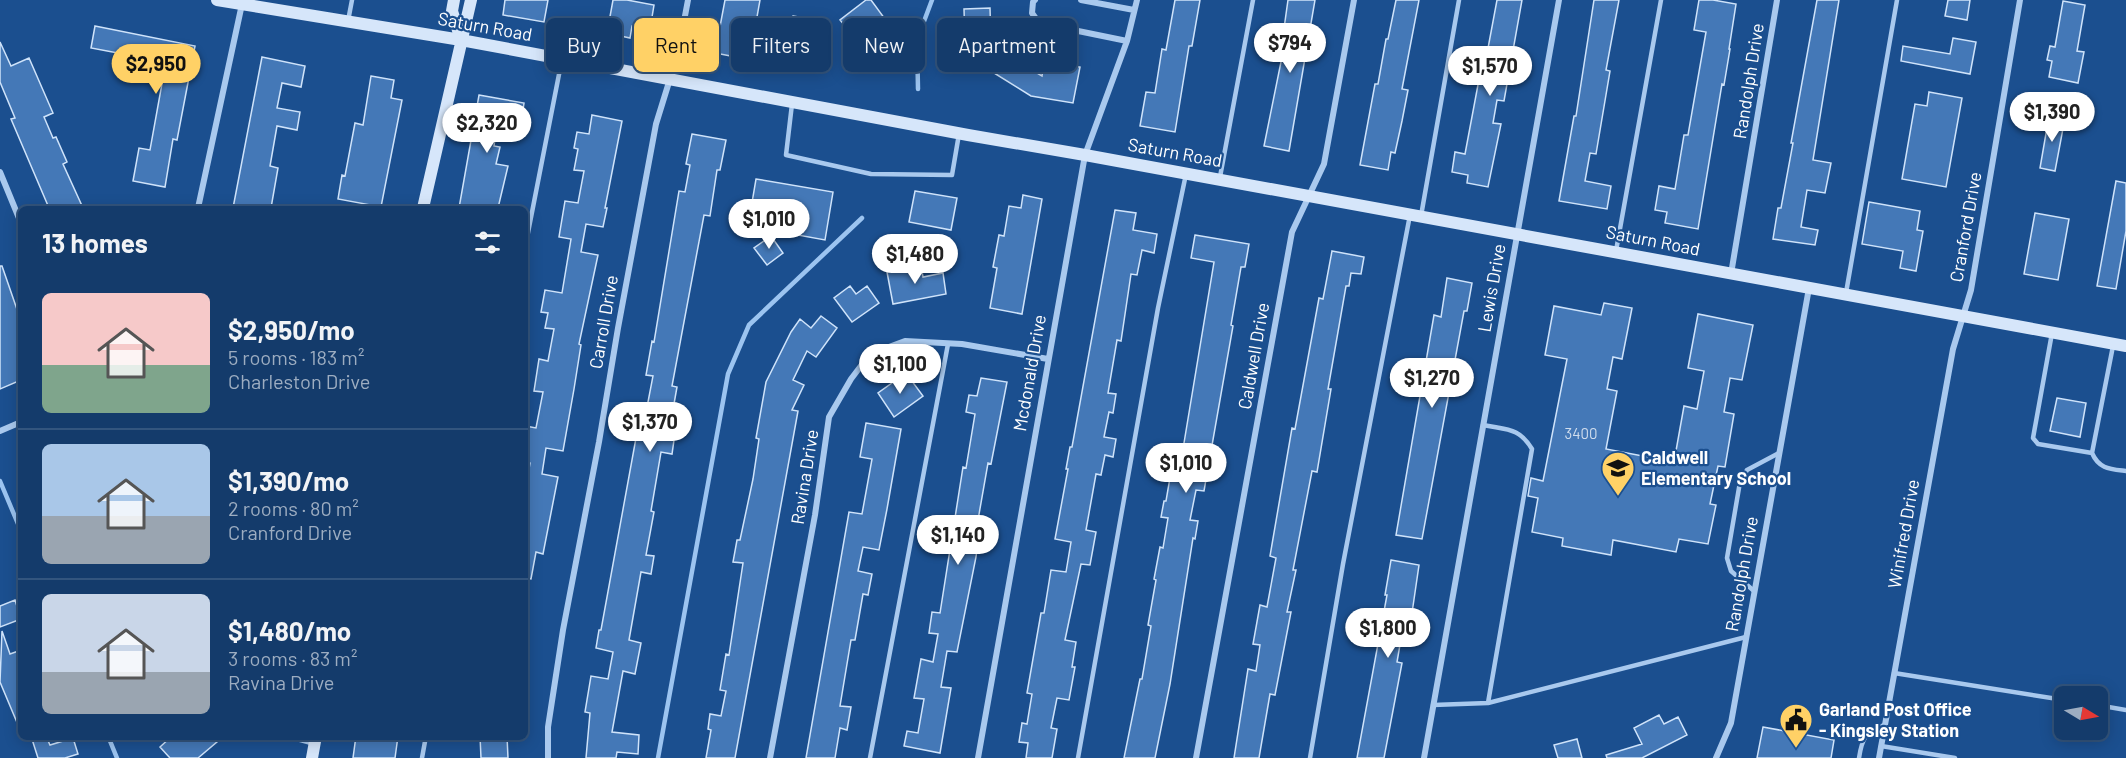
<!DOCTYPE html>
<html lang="en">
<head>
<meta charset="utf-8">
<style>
  body { margin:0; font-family:Barlow,sans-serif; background:#1d4271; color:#f1f3f6; height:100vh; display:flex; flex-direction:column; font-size:22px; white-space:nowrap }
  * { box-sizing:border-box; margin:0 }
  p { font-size:20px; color:#9dadc1 }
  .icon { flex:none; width:33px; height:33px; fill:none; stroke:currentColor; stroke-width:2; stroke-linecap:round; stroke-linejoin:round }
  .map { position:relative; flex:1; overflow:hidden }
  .drawer { position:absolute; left:18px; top:206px; width:510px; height:534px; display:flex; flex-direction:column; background:#143b6b; border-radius:9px; box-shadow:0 3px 15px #0003,0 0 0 2px #33557e }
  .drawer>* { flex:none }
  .guide { position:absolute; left:546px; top:18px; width:570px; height:54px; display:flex; gap:12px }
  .needle { width:39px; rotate:100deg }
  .controls { position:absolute; left:2054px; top:686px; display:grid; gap:12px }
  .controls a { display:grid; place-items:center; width:54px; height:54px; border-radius:9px; background:#143b6b; box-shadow:0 3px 15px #0003,0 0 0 2px #33557e; font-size:30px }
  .price { position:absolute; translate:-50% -51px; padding:0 14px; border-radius:21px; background:#fff; color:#222; font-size:20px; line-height:39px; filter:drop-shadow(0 2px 3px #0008) }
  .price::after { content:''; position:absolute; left:50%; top:36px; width:18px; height:14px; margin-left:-9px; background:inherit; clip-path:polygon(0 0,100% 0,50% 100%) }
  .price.current { background:#ffd166; color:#111 }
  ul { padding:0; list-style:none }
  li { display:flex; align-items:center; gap:18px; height:150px; padding:0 24px }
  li+li { border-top:2px solid #33557e }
  li span { display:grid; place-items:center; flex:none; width:168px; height:120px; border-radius:9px; color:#555 }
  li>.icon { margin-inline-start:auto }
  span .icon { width:72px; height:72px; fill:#fffc; stroke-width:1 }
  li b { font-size:26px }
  h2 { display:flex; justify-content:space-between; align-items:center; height:72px; padding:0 24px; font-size:26px }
  .chip { padding:0 21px; border-radius:9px; background:#143b6b; box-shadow:0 3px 15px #0003,0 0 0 2px #33557e; font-size:21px; line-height:54px }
  .chip.current { background:#ffd166; color:#111 }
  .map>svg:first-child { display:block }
</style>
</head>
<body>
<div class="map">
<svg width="2126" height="758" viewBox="0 0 2126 758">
  <rect width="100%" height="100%" fill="#1b4f8f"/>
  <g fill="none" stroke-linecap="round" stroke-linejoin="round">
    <path stroke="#9cc4f0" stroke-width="4.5" d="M918 89 917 40 932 0
      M0 481 21 531
      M108 736 117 758
      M658 758 728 374 749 325 862 218"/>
  </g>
  <path fill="#4478b7" stroke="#cfe3fa" stroke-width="1.5" d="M505 0H548L544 22 503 15Z
    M613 0H627L654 5 650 29 632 26 630 38 607 33Z
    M725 0H760L754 34 745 33 741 58 715 53Z
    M866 0H871L885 19 856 40 840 20Z
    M1175 0H1200L1192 46H1189L1175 132 1140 126 1146 92 1155 93 1162 49 1166 50Z
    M1288 0H1315L1289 151 1264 146 1282 57H1280Z
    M1396 0H1419L1402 89 1408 90 1402 121 1395 153 1391 152 1388 170 1360 165 1375 84H1378L1386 39H1388Z
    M1497 0H1522L1504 101 1497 100 1493 123 1501 124 1488 187 1467 183 1468 175 1452 172 1455 152 1465 154 1483 58 1486 59Z
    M1594 0H1619L1606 70 1610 71 1596 154 1590 153 1585 181 1611 186 1607 209 1559 201 1574 116H1576Z
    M1699 0H1713L1736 4 1729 49H1730L1724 85 1722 84 1698 229 1665 223 1667 212 1655 210 1659 186 1675 189 1684 135H1688L1706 32 1694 30Z
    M1817 0H1839L1813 160 1831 163 1825 193 1807 190 1801 227 1818 230 1815 245 1773 239 1778 208H1781L1793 143H1791Z
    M1948 0H1970L1967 20 1945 16Z
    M2063 1 2085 5 2077 51 2084 52 2078 83 2049 77 2052 61 2047 60 2050 46 2055 47Z
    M990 8 991 42H965L964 9Z
    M793 16 828 22 823 47 788 41Z
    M95 26 195 46 177 140 173 139 165 187 133 181 139 148 150 150 163 78 157 77 161 58 134 52V56L91 48Z
    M1953 38 1976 42 1970 74 1901 61 1903 46 1950 54Z
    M0 42 11 66 29 58 53 113 44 117 53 138 56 137 67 162 63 164 83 208H49L11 119 15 118 0 82Z
    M1005 54 1042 76 1043 69 1061 72 1063 64 1080 67 1073 103 1031 96 994 73Z
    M262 57 305 66 301 87 282 83 277 108 300 112 297 130 277 126 270 166 278 168 271 208H233Z
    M371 76 394 80 391 98 402 100 381 207 338 199 342 175 345 176 355 123 363 125Z
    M1929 92 1962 98 1946 187 1902 179 1915 104 1927 106Z
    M479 95 524 103 521 123 498 119 494 146 500 147 496 164 508 166 498 208H459Z
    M592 115 622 121 605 208H607L603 227 586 224 581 252 598 255 579 344 581 345 574 389 563 451 546 448 542 474 558 477 543 554 536 552 531 579 525 578V492L530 463 525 462V426L536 428 543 392 534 391 539 359 548 361 554 329 545 328 548 313 541 312 545 290 562 293 571 239 559 237 565 201 578 203 584 171 574 170 578 149 574 148 577 132 589 134Z
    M2049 116 2065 118 2055 171 2040 168Z
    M692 134 726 140 720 170H717L710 216 704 215 672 386 677 387 669 432 675 433 672 454 661 452 651 511 654 512 646 555 654 556 651 574 641 572 629 640 641 643 635 674 623 671 612 732 639 735 638 754 617 752 616 758H586L590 713 585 712 591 676 608 679 613 652 596 648 599 630H601L638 427 643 428 653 376 646 375 652 341 654 342 679 191 685 192 690 165 686 164Z
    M756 179 833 192 825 240 748 226Z
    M2116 181 2126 183V231L2116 289 2097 286Z
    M915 191 957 198 951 230 909 222Z
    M1023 195 1042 199 1022 314 990 308 997 268 993 267 999 235 1004 236 1009 206 1021 208Z
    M1869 202 1920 211 1917 230 1923 231 1916 271 1900 268 1903 251 1862 244Z
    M1115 210 1136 213 1133 230 1157 234 1154 253 1142 250 1137 275 1131 274 1121 341 1117 340 1108 393 1116 394 1113 413 1109 412 1104 437 1116 439 1113 457 1105 455 1101 475 1096 474 1086 530 1096 532 1090 565 1081 564 1065 640 1076 642 1072 667H1075L1069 700 1057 698 1051 728 1057 729 1052 758H1026L1028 743 1019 742 1022 723 1027 724 1032 694 1027 693 1041 613H1044L1051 570 1066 572 1071 542 1055 539 1068 469H1066L1070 447H1072Z
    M2035 213 2069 219 2058 280 2024 274Z
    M1195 235 1249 244 1245 267H1241L1231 325 1233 326 1204 491 1196 490 1190 520 1198 521 1195 539 1193 538 1170 684 1155 758H1124L1140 679H1142L1151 626 1148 625 1156 580 1154 579 1160 547 1163 548 1168 518 1161 517 1164 501H1166L1172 466 1180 467 1214 262 1191 258Z
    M771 236 783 253 767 265 754 248Z
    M1332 251 1364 257 1361 274 1351 273 1349 286H1346L1328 389H1331L1317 472 1312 471 1293 570H1296L1287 612H1291L1275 695 1270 694 1259 758H1234L1248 669 1256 671 1260 645 1253 644 1260 605 1267 607 1276 558 1270 556 1292 428 1295 429 1319 298 1323 299Z
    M0 266H2L21 321V380L0 389Z
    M921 266 923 277 943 273 946 294 893 304 887 272Z
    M1447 278 1472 283 1467 311H1464L1422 539 1396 535 1434 315 1441 317Z
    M850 286 856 294 867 286 879 303 852 322 834 298Z
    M1604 303 1632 308 1622 359 1613 357 1607 389 1617 391 1606 449 1674 462 1684 406 1697 409 1704 371 1688 368 1698 314 1753 325 1742 380 1730 378 1724 412 1734 414 1725 467 1718 466 1710 504 1716 505 1708 544 1679 539 1676 552 1613 540 1611 555 1562 546 1563 538 1532 532 1538 498 1528 496 1531 478 1543 481 1567 359 1545 355 1554 306 1601 315Z
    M821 316 837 328 816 357 807 351 793 380 804 385 792 410 798 411 735 758H706L711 730 708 729 710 714 721 716 726 691 720 690 726 654 729 655 743 563 733 562 737 540H740L753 479 759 439 756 438 766 382 791 332 800 319 811 328Z
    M906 373 923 396 894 417 878 393Z
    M981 378 1007 382 991 464 988 463 978 520H981L976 557 957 652 947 651 941 687 951 688 940 753 904 746 907 731 918 733 924 699 914 698 921 659 933 662 938 634 929 633 932 612 940 613 963 467 966 468 975 414 966 412 969 395 977 396Z
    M2057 398 2086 403 2080 437 2050 431Z
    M866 423 901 429 887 509 879 550 863 547 858 571 872 574 868 595 863 594 855 640H851L840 706 851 707 847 730 840 728 835 758H806L849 512 862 514 872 459 860 457Z
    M1391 560 1419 565 1412 613 1408 634 1402 633 1397 662 1402 663 1384 758H1357L1387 595H1385Z
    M15 600 21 619 0 627V606Z
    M2 631 10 654 21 650V732L0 682Z
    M1659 715 1664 724 1678 717 1687 735 1642 758H1607L1606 755 1642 744 1634 728Z
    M1763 727 1834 740 1831 758H1757Z
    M31 736H46L50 745 73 738 78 754 65 758H38Z
    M172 736H224L198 758H170L160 747Z
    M356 736H398L395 758H353Z
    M480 736H507L508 758H481Z
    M1577 739 1582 758H1558L1554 745Z"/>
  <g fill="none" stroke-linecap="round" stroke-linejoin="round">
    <path stroke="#a9c9ee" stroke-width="4.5" d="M348 21 352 0
      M792 104 786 155 871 174 952 175 959 134
      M1220 177 1253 0
      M1421 216 1459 0
      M525 248 562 59
      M1616 251 1661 0
      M1846 293 1897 0
      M2052 333 2033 438 2038 444 2092 453C2099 469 2110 469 2126 471
      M2092 453 2113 346
      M1754 591 1731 571 1727 558 1740 482 1747 470 1779 453
      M1894 673 2064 700
      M1488 703 1746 637
      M1433 705 1488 703 1532 449C1519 427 1506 430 1483 425
      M2097 705 2126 710
      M1881 746 1955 758
      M422 758 426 736
      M870 758 948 344
      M1078 758 1158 308 1186 174
      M1310 758 1343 564 1410 215
      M1859 758C1862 738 1865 733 1884 725"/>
    <path stroke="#a9c9ee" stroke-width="6" d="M1035 0 1033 2 1032 13 1039 23 1127 41
      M1081 0 1134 10
      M0 172 21 223
      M198 208 242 4
      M1731 274 1777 0
      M0 431 21 422
      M289 736 314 743
      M548 758V727L563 630 599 442 618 328 656 124 678 53 688 0
      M770 758 815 515 829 417 851 379 870 354 905 341 962 344 1048 359
      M978 758 1085 155 1127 41 1137 0
      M1196 758 1292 232 1324 164 1354 0
      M1424 758 1559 0
      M1716 758 1731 723 1809 288
      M1879 758 1953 349 1971 290 2020 0"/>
    <path stroke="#d6e6fa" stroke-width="12" d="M217 0 461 40 968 135 1085 155 2126 346
      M454 0 452 11 461 40
      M423 208 471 0
      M312 758 316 736"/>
  </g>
  <defs>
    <g id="school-pin" transform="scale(1.725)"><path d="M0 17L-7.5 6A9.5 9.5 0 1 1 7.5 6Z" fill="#ffd166" stroke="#1b4f8f"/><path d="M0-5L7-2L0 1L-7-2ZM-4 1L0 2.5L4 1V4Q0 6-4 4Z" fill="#111"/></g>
    <g id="civic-pin" transform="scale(1.725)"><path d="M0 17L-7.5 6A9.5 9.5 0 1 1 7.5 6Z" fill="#ffd166" stroke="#1b4f8f"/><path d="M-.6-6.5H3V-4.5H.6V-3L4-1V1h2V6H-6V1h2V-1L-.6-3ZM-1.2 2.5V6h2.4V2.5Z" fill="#111"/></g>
  </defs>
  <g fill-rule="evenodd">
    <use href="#school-pin" x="1618" y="468"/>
    <use href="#civic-pin" x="1796" y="720"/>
  </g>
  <g text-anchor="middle" stroke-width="4.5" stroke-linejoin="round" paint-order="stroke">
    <g font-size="15" fill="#d0dded">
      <text x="1581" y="439">3400</text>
    </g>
    <g font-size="18" fill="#fff" stroke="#1b4f8f">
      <text transform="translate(485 27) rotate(10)" y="6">Saturn Road</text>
      <text transform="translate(1749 81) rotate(-81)" y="6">Randolph Drive</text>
      <text transform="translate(1175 153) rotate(10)" y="6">Saturn Road</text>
      <text transform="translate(1966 227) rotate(-80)" y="6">Cranford Drive</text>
      <text transform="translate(1653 241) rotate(11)" y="6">Saturn Road</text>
      <text transform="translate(1492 288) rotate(-80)" y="6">Lewis Drive</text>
      <text transform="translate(604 322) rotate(-80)" y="6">Carroll Drive</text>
      <text transform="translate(1254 356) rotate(-80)" y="6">Caldwell Drive</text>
      <text transform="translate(1030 373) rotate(-80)" y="6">Mcdonald Drive</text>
      <text transform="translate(805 477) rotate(-81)" y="6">Ravina Drive</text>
      <text transform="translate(1904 534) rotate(-80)" y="6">Winifred Drive</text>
      <text transform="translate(1742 574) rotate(-80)" y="6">Randolph Drive</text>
    </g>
    <g font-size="18" font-weight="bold" fill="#fff" stroke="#1b4f8f" text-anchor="start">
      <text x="1641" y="464">Caldwell<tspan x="1641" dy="21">Elementary School</tspan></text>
      <text x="1819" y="716">Garland Post Office<tspan x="1819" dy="21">- Kingsley Station</tspan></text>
    </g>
  </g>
</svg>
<div class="controls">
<a><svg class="needle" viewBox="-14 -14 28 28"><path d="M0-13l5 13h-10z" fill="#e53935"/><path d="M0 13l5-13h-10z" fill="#9dadc1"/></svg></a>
</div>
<b class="price" style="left:1290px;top:74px">$794</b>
<b class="price current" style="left:156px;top:95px">$2,950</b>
<b class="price" style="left:1490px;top:97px">$1,570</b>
<b class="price" style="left:2052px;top:143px">$1,390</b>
<b class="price" style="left:487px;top:154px">$2,320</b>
<b class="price" style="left:769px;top:250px">$1,010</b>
<b class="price" style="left:915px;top:285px">$1,480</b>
<b class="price" style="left:900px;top:395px">$1,100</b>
<b class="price" style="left:1432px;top:409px">$1,270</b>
<b class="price" style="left:650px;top:453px">$1,370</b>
<b class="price" style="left:1186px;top:494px">$1,010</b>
<b class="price" style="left:958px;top:566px">$1,140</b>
<b class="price" style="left:1388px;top:659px">$1,800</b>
<div class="guide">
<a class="chip">Buy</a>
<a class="chip current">Rent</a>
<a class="chip">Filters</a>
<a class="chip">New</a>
<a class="chip">Apartment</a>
</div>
<section class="drawer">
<h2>13 homes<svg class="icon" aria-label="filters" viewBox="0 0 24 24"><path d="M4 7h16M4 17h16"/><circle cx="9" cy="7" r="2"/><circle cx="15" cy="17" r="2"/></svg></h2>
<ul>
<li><span style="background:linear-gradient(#f6c9c9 60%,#7fa58c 0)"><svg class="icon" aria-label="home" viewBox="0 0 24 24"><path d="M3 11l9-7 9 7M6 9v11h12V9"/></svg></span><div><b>$2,950/mo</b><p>5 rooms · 183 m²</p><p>Charleston Drive</p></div></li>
<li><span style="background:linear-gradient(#a9c7e8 60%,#9aa5b1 0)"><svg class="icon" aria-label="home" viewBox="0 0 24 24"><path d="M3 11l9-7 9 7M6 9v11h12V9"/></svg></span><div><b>$1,390/mo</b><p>2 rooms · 80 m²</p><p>Cranford Drive</p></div></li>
<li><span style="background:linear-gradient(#c9d6e8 65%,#9aa5b1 0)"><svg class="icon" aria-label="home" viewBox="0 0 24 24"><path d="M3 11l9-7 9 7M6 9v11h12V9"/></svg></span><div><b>$1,480/mo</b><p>3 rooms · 83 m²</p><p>Ravina Drive</p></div></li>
</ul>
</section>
</div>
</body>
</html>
